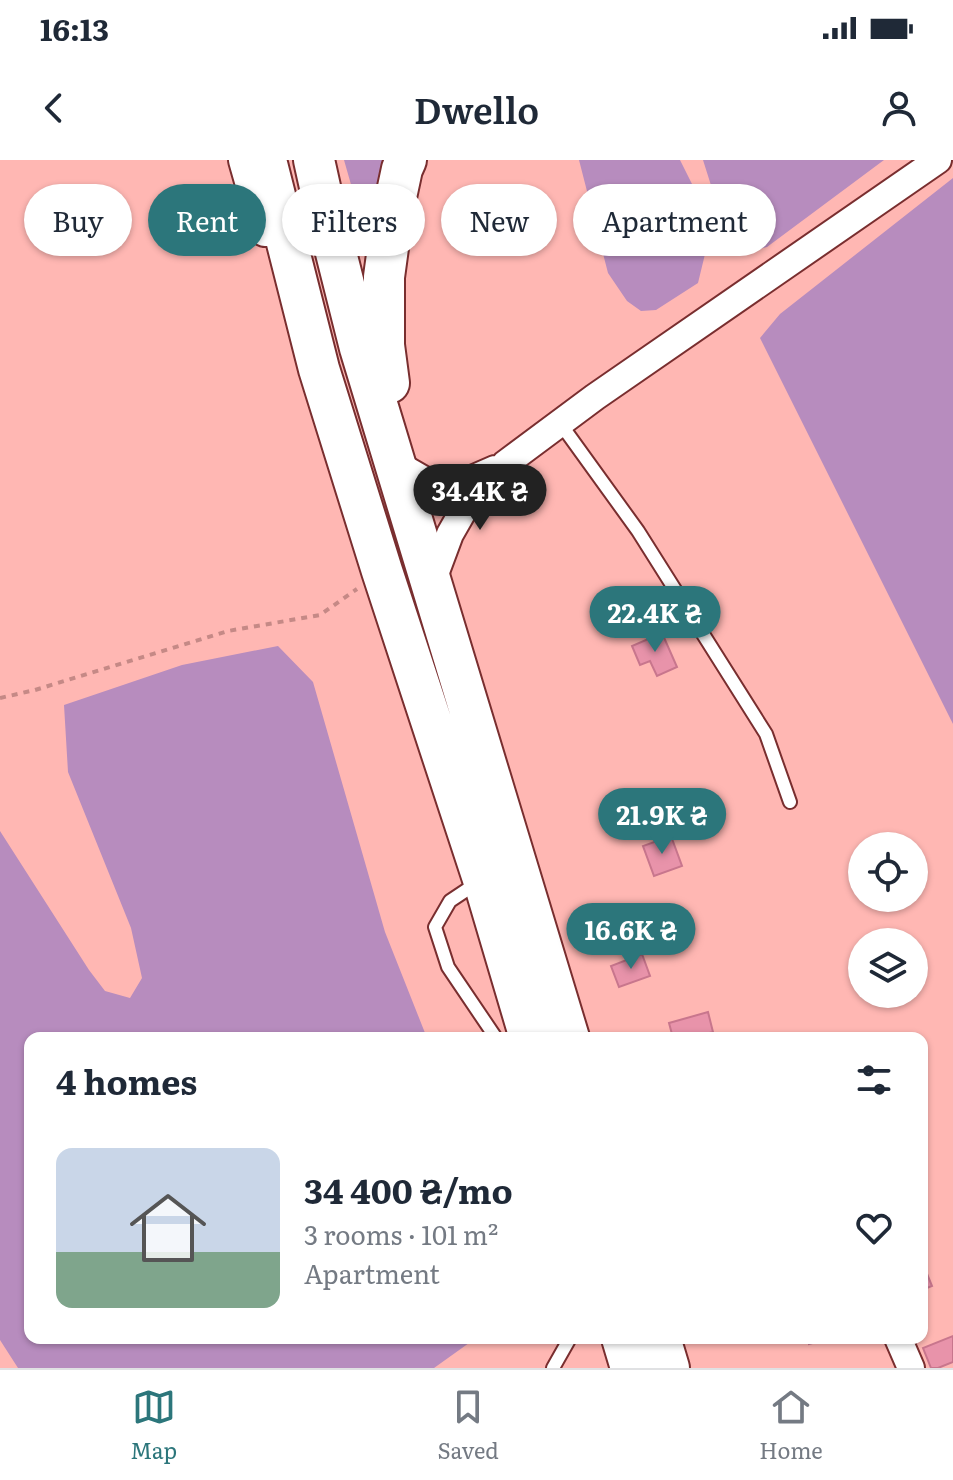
<!DOCTYPE html>
<html lang="en">
<head>
<meta charset="utf-8">
<style>
  body { margin:0; font-family:Literata,serif; background:#f2f2f3; color:#1f2937; height:100vh; display:flex; flex-direction:column; font-size:30px; white-space:nowrap }
  * { box-sizing:border-box; margin:0 }
  p { font-size:26px; color:#747a83 }
  .icon { flex:none; width:44px; height:44px; fill:none; stroke:currentColor; stroke-width:2; stroke-linecap:round; stroke-linejoin:round }
  .map { position:relative; flex:1; overflow:hidden }
  .sheet { position:absolute; left:24px; top:872px; width:904px; height:312px; display:flex; flex-direction:column; background:#fff; border-radius:16px; box-shadow:0 2px 6px #0004 }
  .sheet>* { flex:none }
  .hud { position:absolute; left:24px; top:24px; width:906px; height:72px; display:flex; gap:16px }
  .buttons { position:absolute; left:848px; top:672px; display:grid; gap:16px }
  .buttons a { display:grid; place-items:center; width:80px; height:80px; border-radius:50%; background:#fff; box-shadow:0 2px 6px #0004; font-size:40px }
  .price { position:absolute; translate:-50% -68px; padding:0 18px; border-radius:28px; background:#2c767b; color:#fff; font-size:26px; line-height:52px; filter:drop-shadow(0 2px 4px #0008) }
  .price::after { content:''; position:absolute; left:50%; top:48px; width:24px; height:18px; margin-left:-12px; background:inherit; clip-path:polygon(0 0,100% 0,50% 100%) }
  .price.selected { background:#222; color:#fff }
  ul { padding:0; list-style:none }
  li { display:flex; align-items:center; gap:24px; height:200px; padding:0 32px }
  li+li { border-top:2px solid #e0e1e3 }
  li span { display:grid; place-items:center; flex:none; width:224px; height:160px; border-radius:16px; color:#555 }
  li>.icon { margin-inline-start:auto }
  span .icon { width:96px; height:96px; fill:#fffc; stroke-width:1 }
  li b { font-size:34px }
  h2 { display:flex; justify-content:space-between; align-items:center; height:96px; padding:0 32px; font-size:34px }
  .chip { padding:0 28px; border-radius:36px; background:#fff; box-shadow:0 2px 6px #0004; font-size:28px; line-height:72px }
  .chip.selected { background:#2c767b; color:#fff }
  .status { display:flex; justify-content:space-between; align-items:center; height:56px; padding:0 40px; background:#fff; direction:ltr }
  .status svg { height:22px; fill:currentColor }
  header { display:flex; justify-content:space-between; align-items:center; height:104px; padding:0 32px; background:#fff; font-size:36px; font-weight:600 }
  .menu { display:flex; justify-content:space-around; align-items:center; height:112px; border-top:2px solid #e0e1e3; background:#fff; font-size:22px; color:#747a83 }
  .menu a { display:grid; justify-items:center; gap:4px }
  .menu .selected { color:#2c767b }
  .map>svg:first-child { display:block }
</style>
</head>
<body>
<div class="status"><b>16:13</b><svg viewBox="0 0 49 12"><path d="M0 12V9h3v3zM5 12V6h3v6zM10 12V3h3v9zM15 12V0h3v12zM26 1h20v11H26zM47 4h2v5h-2z"/></svg></div>
<header><svg class="icon" aria-label="back" viewBox="0 0 24 24"><path d="M15 5l-7 7 7 7"/></svg>Dwello<svg class="icon" aria-label="person" viewBox="0 0 24 24"><circle cx="12" cy="8" r="4"/><path d="M4 21q1-7 8-7t8 7"/></svg></header>
<div class="map">
<svg width="953" height="1208" viewBox="0 0 953 1208">
  <rect width="100%" height="100%" fill="#ffb7b3"/>
  <path fill="#b78cbe" d="M344 0H387L375 39 371 45 361 46 356 42Z
    M579 0H680L699 38 706 90 698 123 656 150 641 151 627 141 608 113Z
    M703 0H884L767 87 733 95Z
    M953 18V564L760 178 780 154Z
    M278 486 313 522 385 772 427 878H30V1178H476L434 1208H18L0 1180V671L89 810 105 831 130 838 142 818 131 768 68 612 64 545 182 505Z"/>
  <path fill="#e893aa" stroke="#c8768d" stroke-width="2" d="M662 473 677 507 657 516 650 501 640 505 632 486Z
    M671 676 682 706 654 716 643 686Z
    M642 794 650 816 619 827 611 806Z
    M708 852 713 872 692 878H673L669 863Z
    M923 1104 932 1126 922 1130V1105Z
    M953 1176V1202L938 1208H931L923 1188Z
    M808 1178H831L809 1184Z"/>
  <g fill="none" stroke-linecap="round" stroke-linejoin="round">
    <g stroke="#792e2f" stroke-width="16">
      <path id="service" d="M560 263 638 371 766 574 790 642
        M477 723 450 741 435 767 448 807 496 878
        M553 1208 570 1178"/>
    </g>
    <g stroke="#792e2f" stroke-width="30">
      <path id="minor" d="M400 306 433 325 456 326 495 309
        M431 425 450 374 466 346 505 304 595 237 938 0
        M898 1178 911 1208"/>
    </g>
    <g stroke="#792e2f" stroke-width="36">
      <path id="tertiary" d="M245 0 265 70"/>
    </g>
    <g stroke="#792e2f" stroke-width="44">
      <path id="primary" d="M266 0 319 209 382 411 483 719 530 878
        M314 0 324 45 360 188 569 878
        M389 223 384 185V117L393 51 402 9 406 0
        M622 1178 631 1208
        M660 1178 669 1208"/>
    </g>
    <path stroke="#c58986" stroke-width="4" stroke-dasharray="6 6" stroke-linecap="butt" d="M0 538 35 530 228 471 320 455 357 429"/>
    <use href="#service" stroke="#fff" stroke-width="12"/>
    <use href="#minor" stroke="#fff" stroke-width="26"/>
    <use href="#tertiary" stroke="#fff" stroke-width="32"/>
    <use href="#primary" stroke="#fff" stroke-width="40"/>
  </g>
</svg>
<div class="buttons">
<a><svg class="icon" aria-label="locate" viewBox="0 0 24 24"><circle cx="12" cy="12" r="6"/><path d="M12 2v4M12 18v4M2 12h4M18 12h4"/></svg></a>
<a><svg class="icon" aria-label="layers" viewBox="0 0 24 24"><path d="M12 4l9 5-9 5-9-5zM3 14l9 5 9-5"/></svg></a>
</div>
<b class="price selected" style="left:480px;top:372px">34.4K ₴</b>
<b class="price" style="left:655px;top:494px">22.4K ₴</b>
<b class="price" style="left:662px;top:696px">21.9K ₴</b>
<b class="price" style="left:631px;top:811px">16.6K ₴</b>
<div class="hud">
<a class="chip">Buy</a>
<a class="chip selected">Rent</a>
<a class="chip">Filters</a>
<a class="chip">New</a>
<a class="chip">Apartment</a>
</div>
<section class="sheet">
<h2>4 homes<svg class="icon" aria-label="filters" viewBox="0 0 24 24"><path d="M4 7h16M4 17h16"/><circle cx="9" cy="7" r="2"/><circle cx="15" cy="17" r="2"/></svg></h2>
<ul>
<li><span style="background:linear-gradient(#c9d6e8 65%,#7fa58c 0)"><svg class="icon" aria-label="home" viewBox="0 0 24 24"><path d="M3 11l9-7 9 7M6 9v11h12V9"/></svg></span><div><b>34 400 ₴/mo</b><p>3 rooms · 101 m²</p><p>Apartment</p></div><svg class="icon" aria-label="heart" viewBox="0 0 24 24"><path d="M12 20l-8-8c-3-5 5-10 8-4 3-6 11-1 8 4z"/></svg></li>
</ul>
</section>
</div>
<nav class="menu">
<a class="selected"><svg class="icon" aria-label="map" viewBox="0 0 24 24"><path d="M3 6l6-2 6 2 6-2v14l-6 2-6-2-6 2zM9 4v14M15 6v14"/></svg>Map</a>
<a><svg class="icon" aria-label="saved" viewBox="0 0 24 24"><path d="M7 4h10v16l-5-4-5 4z"/></svg>Saved</a>
<a><svg class="icon" aria-label="home" viewBox="0 0 24 24"><path d="M3 11l9-7 9 7M6 9v11h12V9"/></svg>Home</a>
</nav>
</body>
</html>
